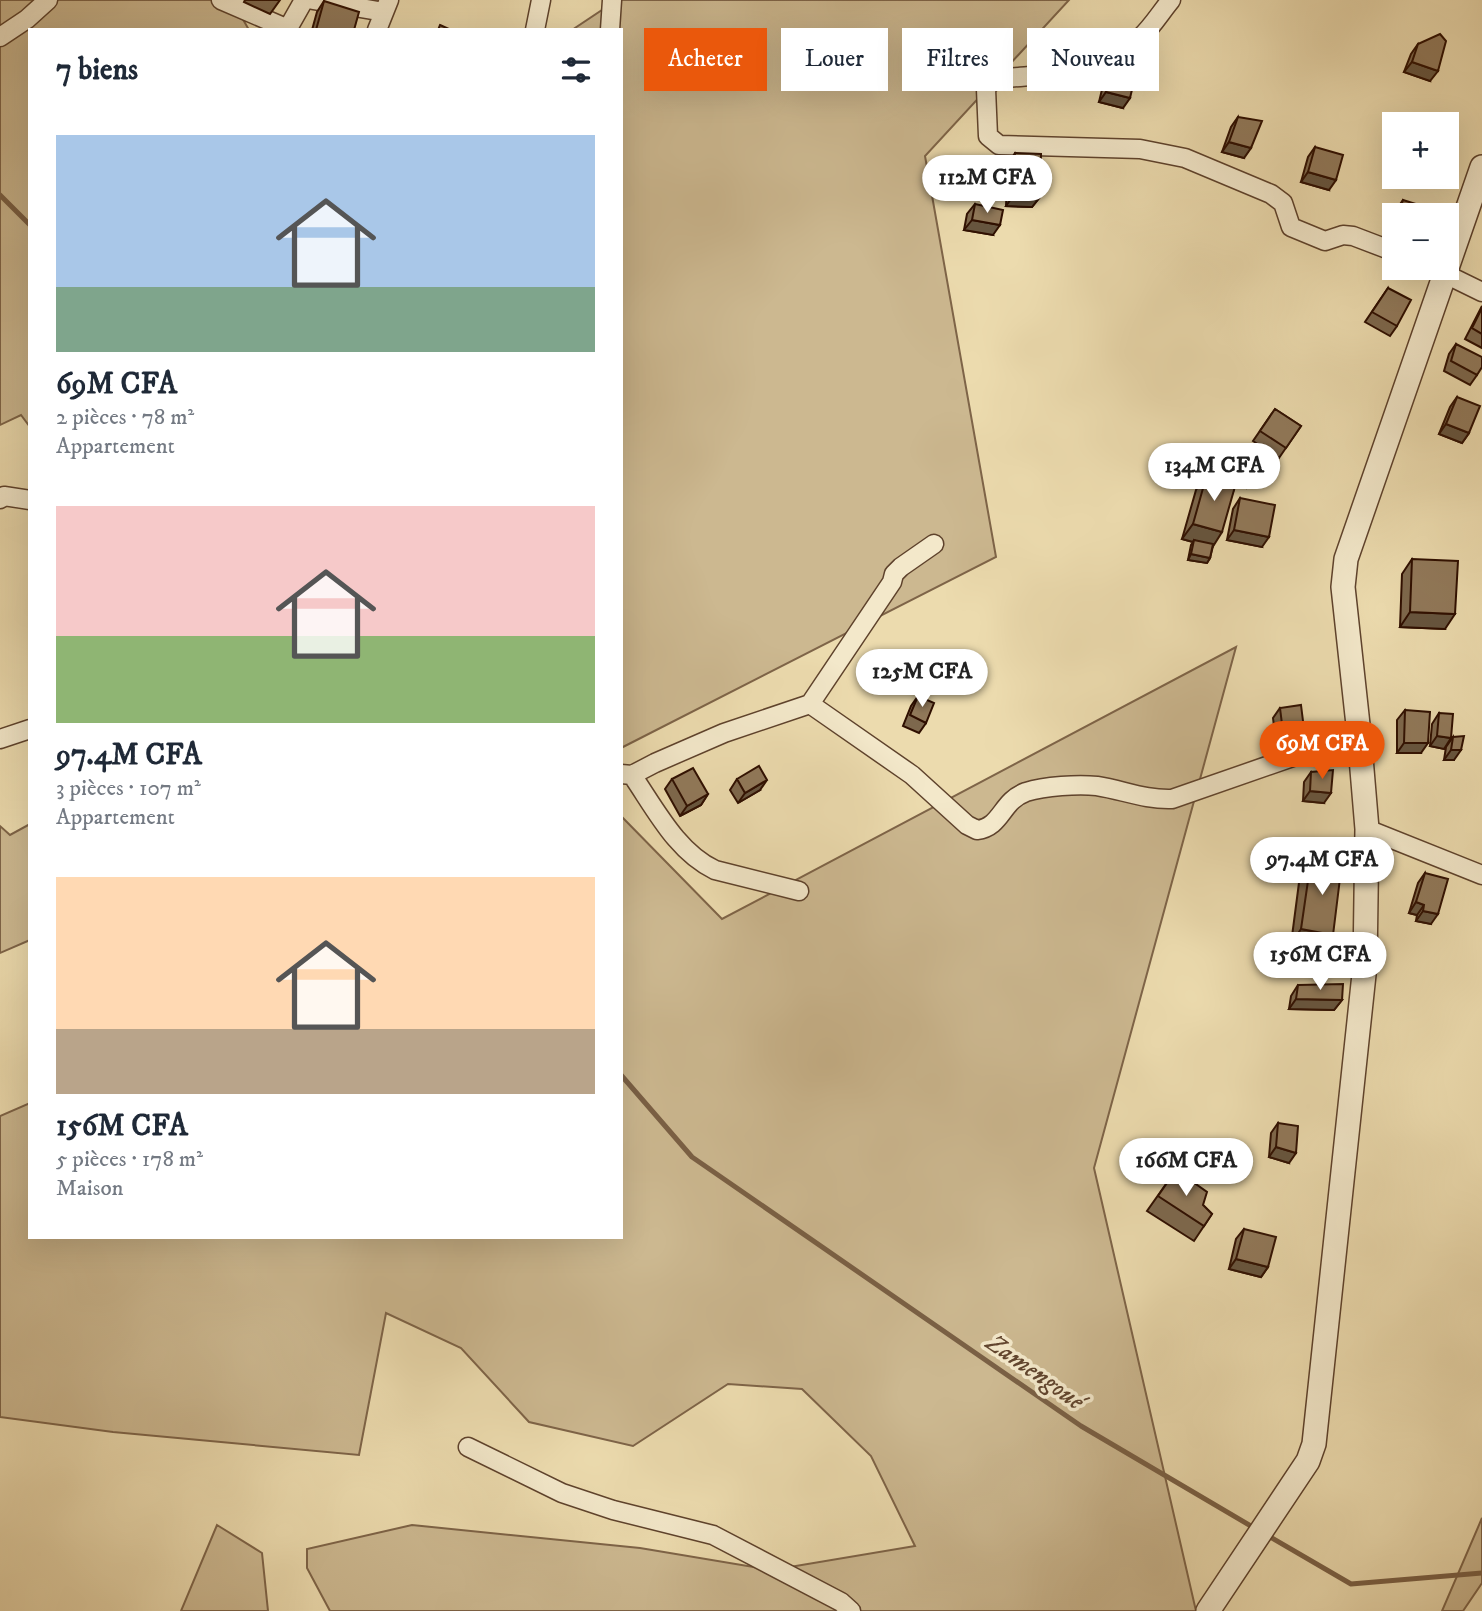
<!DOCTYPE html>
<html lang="fr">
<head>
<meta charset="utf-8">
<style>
  body { margin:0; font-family:"IM FELL DW Pica",serif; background:#f2f2f3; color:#1f2937; height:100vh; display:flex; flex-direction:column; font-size:26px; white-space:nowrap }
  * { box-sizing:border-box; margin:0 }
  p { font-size:23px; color:#747a83 }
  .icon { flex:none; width:38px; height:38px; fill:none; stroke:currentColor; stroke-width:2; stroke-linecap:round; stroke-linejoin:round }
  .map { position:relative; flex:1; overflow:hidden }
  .panel { position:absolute; left:28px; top:28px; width:595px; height:1211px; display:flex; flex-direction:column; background:#fff; border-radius:0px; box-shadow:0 7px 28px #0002 }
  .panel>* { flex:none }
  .guide { position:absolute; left:644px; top:28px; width:665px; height:63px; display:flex; gap:14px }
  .buttons { position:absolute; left:1382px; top:112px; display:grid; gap:14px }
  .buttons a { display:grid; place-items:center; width:77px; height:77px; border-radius:0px; background:#fff; box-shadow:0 7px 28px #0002; font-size:35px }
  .price { position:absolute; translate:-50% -60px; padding:0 16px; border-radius:24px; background:#fff; color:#222; font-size:23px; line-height:46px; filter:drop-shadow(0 2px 4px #0008) }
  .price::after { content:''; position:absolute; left:50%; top:42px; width:21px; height:16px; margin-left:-10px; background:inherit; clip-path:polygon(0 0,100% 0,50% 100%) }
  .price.active { background:#ea580c; color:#fff }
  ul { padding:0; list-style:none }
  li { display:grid; align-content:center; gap:14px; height:371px; padding:0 28px }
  li span { display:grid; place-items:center; height:217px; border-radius:0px; color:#555 }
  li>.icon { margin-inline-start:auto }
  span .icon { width:126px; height:126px; fill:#fffc; stroke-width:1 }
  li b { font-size:30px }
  h2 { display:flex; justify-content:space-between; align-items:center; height:84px; padding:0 28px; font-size:30px }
  .tag { padding:0 24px; border-radius:0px; background:#fff; box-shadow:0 7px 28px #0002; font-size:24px; line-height:63px }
  .tag.active { background:#ea580c; color:#fff }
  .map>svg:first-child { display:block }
</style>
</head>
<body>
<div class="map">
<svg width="1482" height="1611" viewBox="0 0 1482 1611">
  <rect width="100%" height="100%" fill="#ecdbae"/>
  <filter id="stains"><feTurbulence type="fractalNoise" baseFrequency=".00286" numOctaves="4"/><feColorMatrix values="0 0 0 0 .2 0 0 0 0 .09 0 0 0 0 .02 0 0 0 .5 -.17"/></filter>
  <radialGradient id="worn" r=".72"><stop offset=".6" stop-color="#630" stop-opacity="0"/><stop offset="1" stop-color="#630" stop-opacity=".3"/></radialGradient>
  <path fill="#ccb890" stroke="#7e6448" stroke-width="2" d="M0 0H232L249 30H30V427L21 415 0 425Z
    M617 0H1069L925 156 996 557 621 748V30H572Z
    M1236 647 1094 1168 1196 1611H330L307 1568V1549L412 1525 640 1548 772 1570 915 1546 871 1456 802 1389 728 1384 633 1446 529 1422 461 1348 386 1313 359 1455 113 1432 0 1417V1116L30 1103V1237H621V816L722 919Z
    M30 824V940L0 953V826L10 835Z
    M1482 1518V1583L1463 1611H1442Z
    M217 1525 262 1553 268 1611H181Z"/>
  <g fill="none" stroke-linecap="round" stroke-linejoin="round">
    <path stroke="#7a6045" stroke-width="5" d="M0 195 30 225
      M621 1075 692 1157 1081 1426 1256 1529
      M1265 1534 1351 1584 1482 1573"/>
    <g stroke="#5e422c" stroke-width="21">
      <path id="minor" d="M221 0 288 29
        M313 0 384 12
        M1171 0C1161 12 1152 27 1140 38 1100 76 1050 73 998 79L990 83 986 89 988 136 999 145 1140 149 1185 158 1271 194 1283 203 1291 227 1325 241 1343 235 1353 236 1395 252
        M287 30 304 0
        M377 30 389 0
        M535 30 541 0
        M610 30 612 0
        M0 37 27 19 48 0
        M1433 268 1482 292
        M0 499 4 496 30 500
        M810 704 912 775 967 825 977 830C1002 827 1001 801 1026 792 1045 786 1078 784 1097 786 1123 790 1145 800 1172 799L1359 734
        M0 739 30 729
        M621 774 632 775 655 763 724 733 810 704 892 582 894 574 901 567 934 544
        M632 775C656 810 677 852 715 870L799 891
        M1367 829 1482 875
        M468 1447 562 1493 613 1510 713 1535 841 1602 851 1611"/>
    </g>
    <g stroke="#5e422c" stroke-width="26">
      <path id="tertiary" d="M1208 1611 1308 1461 1314 1444 1365 965 1367 829 1359 734 1343 587 1346 559 1482 167"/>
    </g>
    <use href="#minor" stroke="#f3e8ca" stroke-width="18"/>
    <use href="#tertiary" stroke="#f3e8ca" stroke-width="23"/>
  </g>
  <path fill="#7d684d" stroke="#2f0f00" stroke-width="2" d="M245 0H280L270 14 244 2Z
    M324 1 354 30H312L317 12Z
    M1418 44 1430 81 1404 72 1411 54Z
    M1112 67 1123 108 1099 102 1105 77Z
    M1238 117 1244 158 1222 152 1231 127Z
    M1395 143V167L1388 165Z
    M1315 147 1329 190 1301 182 1308 157Z
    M1015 153 1040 197 1032 207 1006 206 1008 163Z
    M1403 200 1420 215H1395V237L1388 235 1396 210Z
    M975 204 993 235 964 230 967 214Z
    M1388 288 1397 326 1390 336 1365 322Z
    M1482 306V348L1465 339Z
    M1456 344 1477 375 1470 385 1444 371 1449 354Z
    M1457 397 1469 433 1462 443 1439 434 1450 407Z
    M1275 409 1301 426 1279 458 1253 441Z
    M1245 446 1253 478 1246 488 1236 484 1213 546 1210 558 1207 563 1188 560 1191 545 1193 542 1182 539 1196 490 1207 474 1228 481 1238 456Z
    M1240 498 1262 547 1227 540 1233 509Z
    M1412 559 1445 629 1400 627 1402 574Z
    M918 696 926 723 919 733 903 726 911 706Z
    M1280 708 1305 737 1298 747 1277 750 1273 718Z
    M1405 710 1421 753H1397V720Z
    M1439 713 1451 738 1444 749 1430 746 1432 724Z
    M1453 737 1454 760H1444L1446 747Z
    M1311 772 1324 803 1303 801 1304 782Z
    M672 779 708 794 701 805 680 816 665 789Z
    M737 779 760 790 738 803 730 790Z
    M1311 860 1333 935 1322 950 1291 944 1300 875Z
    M1425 873 1431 924 1416 921 1417 915 1409 913 1418 883Z
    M1298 985 1342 1000 1334 1010 1289 1009 1291 996Z
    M1278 1123 1289 1163 1269 1157 1271 1133Z
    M1176 1170 1203 1205 1212 1214 1194 1241 1147 1211Z
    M1244 1229 1268 1267 1261 1277 1229 1269 1236 1239Z"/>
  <path fill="#66553f" stroke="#2f0f00" stroke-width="2" d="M1412 62 1438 71 1430 81 1404 72Z
    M1106 92 1130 98 1123 108 1099 102Z
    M1229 142 1251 148 1244 158 1222 152Z
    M1395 156V167L1388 165Z
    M1308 172 1336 180 1329 190 1301 182Z
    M1013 196 1040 197 1032 207 1006 206Z
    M972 220 1000 225 993 235 964 230Z
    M1395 225V237L1388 235Z
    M1446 424 1469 433 1462 443 1439 434Z
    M1235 471 1253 478 1246 488 1228 481Z
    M1193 524 1222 532 1212 548 1194 540 1193 542 1182 539Z
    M1234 530 1269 537 1262 547 1227 540Z
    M1191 554 1210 558 1207 563 1188 560Z
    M1410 612 1455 614 1445 629 1400 627Z
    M1437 736 1451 738 1444 749 1430 746Z
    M1305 737 1298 747 1277 750 1284 740Z
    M1404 743H1428L1421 753H1397Z
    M1451 750H1461L1454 760H1444Z
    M767 780 760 790 738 803 745 793Z
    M1310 791 1331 793 1324 803 1303 801Z
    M708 794 701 805 680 816 687 806Z
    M1416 902 1424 905 1417 915 1409 913Z
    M1423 911 1438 914 1431 924 1416 921Z
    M1301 929 1333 935 1322 950 1291 944Z
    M1296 999 1342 1000 1334 1010 1289 1009Z
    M1276 1147 1296 1153 1289 1163 1269 1157Z
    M1236 1259 1268 1267 1261 1277 1229 1269Z"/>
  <path fill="#91795a" stroke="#2f0f00" stroke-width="2" d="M324 1 359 12 354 30H316Z
    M440 25 451 30H438Z
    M1440 34 1446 41 1438 71 1412 62 1418 44Z
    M1112 67 1136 73 1130 98 1106 92Z
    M1238 117 1262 121 1251 148 1229 142Z
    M1405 121 1415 124H1404Z
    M1315 147 1343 155 1336 180 1308 172Z
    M1015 153 1041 154 1040 197 1013 196Z
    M1403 200 1422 206 1420 215H1398Z
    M975 204 1003 210 1000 225 972 220Z
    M1388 288 1411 300 1397 326 1372 312Z
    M1482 308V334L1472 328Z
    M1456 344 1482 357V367L1477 375 1451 361Z
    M1457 397 1480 406 1469 433 1446 424Z
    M1275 409 1301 426 1286 448 1260 431Z
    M1245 446 1264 453 1253 478 1235 471Z
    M1207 474 1236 483 1222 532 1193 524Z
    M1240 498 1275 505 1269 537 1234 530Z
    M1194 540 1213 544 1210 558 1191 554Z
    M1412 559 1458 561 1455 614 1410 612Z
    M918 696 934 703 926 723 910 715Z
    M1301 705 1305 737 1284 740 1280 708Z
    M1405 710 1430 712 1428 743H1404Z
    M1439 713 1453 714 1451 738 1437 736Z
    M1464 736 1461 750H1451L1453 737Z
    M759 766 767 780 745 793 737 779Z
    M693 768 708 794 687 806 672 779Z
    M1333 770 1331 793 1310 791 1311 772Z
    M1311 860 1342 862 1333 935 1301 929Z
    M1425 873 1448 879 1438 914 1423 911 1424 905 1416 902Z
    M1343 984 1342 1000 1296 999 1298 985Z
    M1278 1123 1298 1126 1296 1153 1276 1147Z
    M1176 1170 1207 1192 1203 1205 1212 1214 1204 1226 1158 1196Z
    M1244 1229 1276 1237 1268 1267 1236 1259Z"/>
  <g text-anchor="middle" stroke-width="7" stroke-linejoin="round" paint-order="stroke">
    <g font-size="26" font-style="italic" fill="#61452e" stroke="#f3e8ca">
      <text transform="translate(1036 1371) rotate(35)" y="9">Zamengoué</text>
    </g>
  </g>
  <rect width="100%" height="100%" filter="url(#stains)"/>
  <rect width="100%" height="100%" fill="url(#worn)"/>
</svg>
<div class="buttons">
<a>+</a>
<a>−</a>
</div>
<b class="price" style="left:987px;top:215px">112M CFA</b>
<b class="price" style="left:1214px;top:503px">134M CFA</b>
<b class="price" style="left:922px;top:709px">125M CFA</b>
<b class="price active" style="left:1322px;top:781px">69M CFA</b>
<b class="price" style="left:1322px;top:897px">97.4M CFA</b>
<b class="price" style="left:1320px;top:992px">156M CFA</b>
<b class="price" style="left:1186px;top:1198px">166M CFA</b>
<div class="guide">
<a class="tag active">Acheter</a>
<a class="tag">Louer</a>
<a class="tag">Filtres</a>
<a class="tag">Nouveau</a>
</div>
<section class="panel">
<h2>7 biens<svg class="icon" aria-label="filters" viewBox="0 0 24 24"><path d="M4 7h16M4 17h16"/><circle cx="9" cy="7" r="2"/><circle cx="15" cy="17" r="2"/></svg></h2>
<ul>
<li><span style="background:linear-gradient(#a9c7e8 70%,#7fa58c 0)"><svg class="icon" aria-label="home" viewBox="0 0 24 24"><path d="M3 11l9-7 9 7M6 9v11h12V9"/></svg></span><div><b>69M CFA</b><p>2 pièces · 78 m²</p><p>Appartement</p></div></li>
<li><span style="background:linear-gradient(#f6c9c9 60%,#8fb573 0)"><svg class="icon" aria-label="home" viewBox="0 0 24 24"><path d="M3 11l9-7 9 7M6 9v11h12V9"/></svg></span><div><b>97.4M CFA</b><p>3 pièces · 107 m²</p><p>Appartement</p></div></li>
<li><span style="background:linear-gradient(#ffd9b3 70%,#b9a48a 0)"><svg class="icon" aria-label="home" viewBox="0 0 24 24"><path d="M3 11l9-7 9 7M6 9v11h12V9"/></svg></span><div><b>156M CFA</b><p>5 pièces · 178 m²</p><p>Maison</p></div></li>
</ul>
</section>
</div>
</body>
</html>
